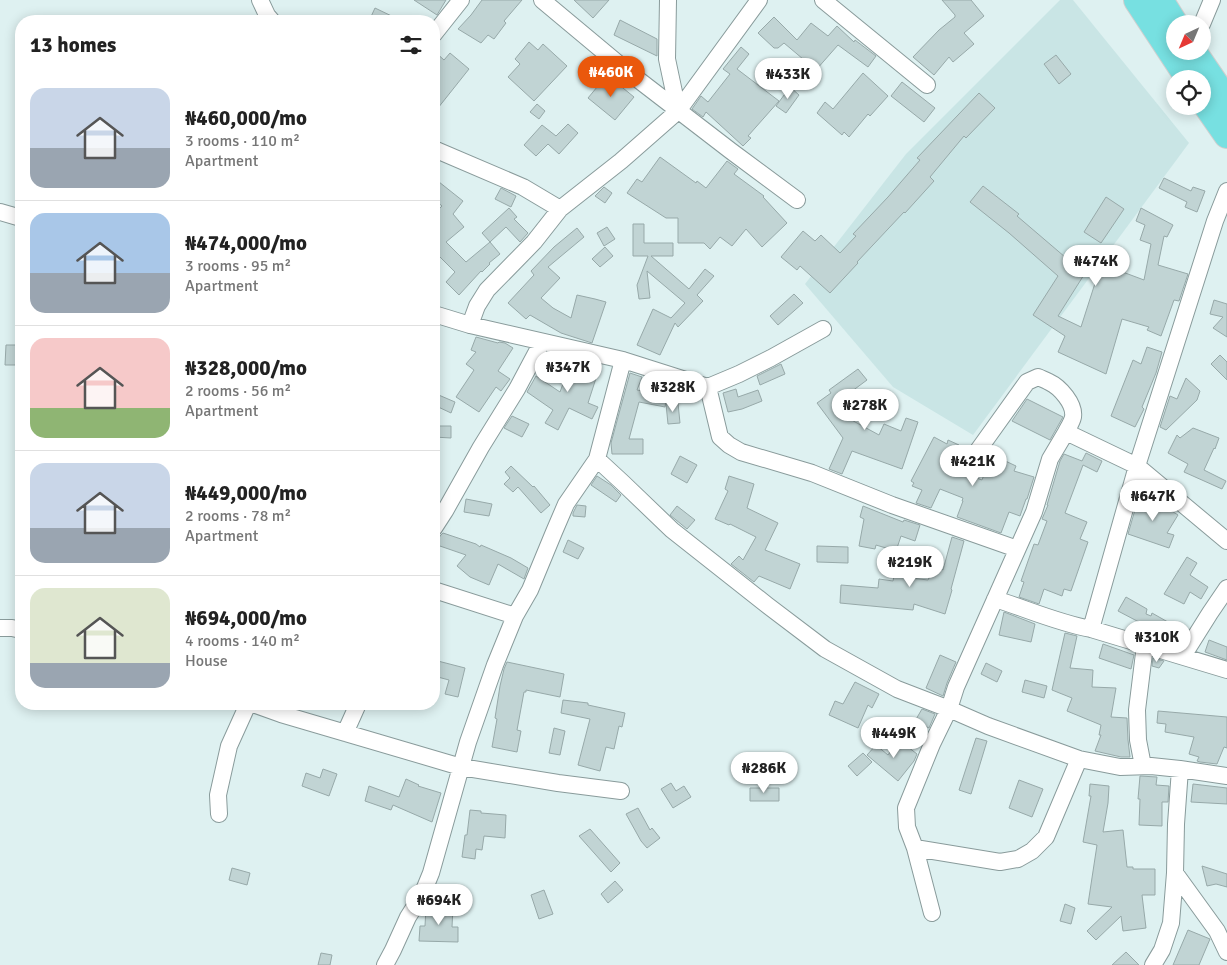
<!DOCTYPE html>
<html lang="en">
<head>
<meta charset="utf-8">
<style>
  body { margin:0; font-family:Signika,sans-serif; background:#f6f6f6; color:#222; height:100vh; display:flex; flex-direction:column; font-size:19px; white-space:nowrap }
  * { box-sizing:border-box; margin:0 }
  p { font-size:16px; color:#767676 }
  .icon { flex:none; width:28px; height:28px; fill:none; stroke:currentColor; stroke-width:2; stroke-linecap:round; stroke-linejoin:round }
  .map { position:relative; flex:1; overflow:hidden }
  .drawer { position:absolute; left:15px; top:15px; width:425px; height:695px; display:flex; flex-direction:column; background:#fff; border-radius:20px; box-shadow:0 2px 12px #0003 }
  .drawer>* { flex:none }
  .needle { width:32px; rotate:224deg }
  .controls { position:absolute; left:1166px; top:15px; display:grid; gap:10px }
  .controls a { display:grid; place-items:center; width:45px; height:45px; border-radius:50%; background:#fff; box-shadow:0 2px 12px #0003; font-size:25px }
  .price { position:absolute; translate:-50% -42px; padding:0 11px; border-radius:18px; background:#fff; color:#222; font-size:16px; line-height:32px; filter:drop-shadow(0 1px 2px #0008) }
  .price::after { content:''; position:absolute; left:50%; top:30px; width:15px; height:11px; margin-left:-8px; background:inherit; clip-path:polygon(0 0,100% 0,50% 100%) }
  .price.selected { background:#ea580c; color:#fff }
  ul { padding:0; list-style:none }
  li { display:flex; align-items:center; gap:15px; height:125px; padding:0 15px }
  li+li { border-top:1px solid #e0e0e0 }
  li span { display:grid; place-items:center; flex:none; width:140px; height:100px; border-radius:15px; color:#555 }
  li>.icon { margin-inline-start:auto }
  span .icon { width:60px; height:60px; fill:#fffc; stroke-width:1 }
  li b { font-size:21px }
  h2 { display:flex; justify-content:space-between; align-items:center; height:60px; padding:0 15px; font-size:21px }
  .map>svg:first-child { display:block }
</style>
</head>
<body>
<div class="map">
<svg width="1227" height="965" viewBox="0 0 1227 965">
  <rect width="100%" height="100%" fill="#def1f1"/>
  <path fill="#c9e5e5" d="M1060 0H1073L1189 143 973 435 893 387 805 284 906 154Z"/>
  <path fill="#c1d4d4" stroke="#97a9a9" d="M414 0H446L437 15Z
    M482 0H522L504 21 506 23 494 39 488 35 481 43 458 29 471 15Z
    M574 0H609L593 18Z
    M942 0H971L984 16 964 33 974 44 953 62 949 57 934 75 913 57 939 30 955 17V15Z
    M375 8 402 21H369Z
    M774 17 797 40 811 23 828 36 837 26 854 42 855 40 876 56 868 67 838 45 816 70 784 43 778 48H774L758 33Z
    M620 20 657 39V56L614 35Z
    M529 42 538 50 543 44 567 66 534 101 508 77 520 64 515 59Z
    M741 47 749 54 737 69 779 101 748 136 751 138 743 146 706 112 703 117 692 109 701 96 708 102 730 74 723 69Z
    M434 51 444 60 450 53 469 69 434 113Z
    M1056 55 1071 74 1059 84 1044 64Z
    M863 73 888 96 870 116 868 114 849 137 844 132 842 135 817 113 825 102 833 109Z
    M607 75 634 97 615 120 588 98Z
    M902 82 935 108 924 122 891 96Z
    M790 87 799 95 786 113 776 106Z
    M979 93 995 108 966 138 964 136 930 177 934 181 905 213 904 212 857 262 858 263 830 293 800 266 797 270 781 257 803 231 815 241 821 235 840 253 856 236 853 234 888 197 920 160 917 158Z
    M537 104 545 111 539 119 530 112Z
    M568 124 578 133 559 154 548 144 536 156 524 145 542 125 556 136Z
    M660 157 696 183 697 181 706 188 727 161 738 169 734 174 764 196 763 197 787 223 762 247 746 229 732 246 720 237 710 249 704 243H678V218H666L627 193 637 179 642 182Z
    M434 178 463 201 453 214 464 227 446 242 466 262 490 242 500 254 489 263 490 264 482 272 481 271 459 295 446 282 455 272 434 251V214L442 206 434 199Z
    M1164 178 1191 191 1193 187 1205 191 1197 212 1185 207 1187 202 1159 188Z
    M983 186 1019 214 1017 216 1065 257 1066 255 1087 270 1058 316 1081 327 1097 277 1099 278 1104 265 1144 280 1151 244 1140 240 1145 225 1136 221 1141 208 1173 225 1167 237 1164 236 1158 265 1188 274 1179 301 1174 300 1161 336 1147 330 1149 327 1122 319 1106 374 1058 352 1065 336 1033 315 1058 276 1009 233 970 202Z
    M604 187 612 193 605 203 595 196Z
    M501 188 516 196 511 207 495 199Z
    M1106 197 1124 209 1101 243 1084 232Z
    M509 208 517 217 514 219 528 233 520 242 506 227 490 242 482 233Z
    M633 224H644V243H673V256H651L689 289 705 269 714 276 697 295 703 301 678 327 675 323 660 355 637 345 653 309 671 318 685 303 647 271 650 298 639 299 637 285 648 256H633Z
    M607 227 615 239 604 246 597 233Z
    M577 228 584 237 548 267 560 278 541 298 553 308 571 318 577 295 595 299 606 302 592 343 561 333 530 315 526 319 508 303 534 275 531 271 554 247Z
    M605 247 613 256 600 267 592 259Z
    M794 294 803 303 778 325 770 316Z
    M1214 300 1227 304V337L1213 328 1223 317 1210 314Z
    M476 337 498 343 499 342 505 343 513 348 498 371 510 379 501 391 496 387 479 412 456 397 474 370 466 364 476 352 471 350Z
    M6 345H17V365H5Z
    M1147 347 1162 352 1156 373 1142 407 1144 409 1135 427 1111 416 1133 360 1141 364Z
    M1220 355 1227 362V380L1211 364Z
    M572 359 584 361V364L599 369 588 403 598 407 592 419 569 408 558 430 545 423 553 410 527 392 536 376 560 392Z
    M781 364 785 374 760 385 757 376Z
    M858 369 867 380 836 403 846 417 879 435 884 424 901 431 906 418 918 422 902 469 852 451 842 474 829 469 843 438 817 403 831 393 829 390Z
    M630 373 642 377 637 390 667 395 665 407 639 402 629 439H643V454H612L611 443Z
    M1186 378 1200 391 1197 400 1166 430 1160 427 1170 396 1177 399Z
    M736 389 738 397 758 390 762 401 742 409 728 412 723 393Z
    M434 393 455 402 451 413 434 405Z
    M1027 399 1063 417 1050 440 1012 421Z
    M678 403 680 423 668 424 666 404Z
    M512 416 529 424 522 437 504 428Z
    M434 426H451V438L434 437Z
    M1193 428 1219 438 1215 449 1214 448 1204 470 1226 481 1222 489 1184 472 1188 464 1168 453 1177 435 1180 438Z
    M934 437 947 444 948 440 959 445 950 466 959 470V471L982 480 990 459 997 462 999 458 1016 466 1014 471 1034 477 1027 499H1026L1020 516 1009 512 1001 533 957 517 963 501H962L963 498 940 489 931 508 916 503 922 490 912 486 914 483 911 481Z
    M1086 453 1102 461 1097 472 1083 465 1065 513 1087 522 1080 539 1088 542 1071 591 1064 589 1062 596 1044 589 1039 604 1019 597 1024 582 1021 581 1034 544 1038 545 1047 521 1042 519 1048 505H1047L1060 461 1064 454 1082 461Z
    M680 456 697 465 687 483 671 474Z
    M511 466 533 487 534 486 550 505 541 513 518 487 513 492 504 484 510 478 505 472Z
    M597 476 611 485 621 495 616 502 591 485Z
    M729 476 754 484 747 508 778 523 765 550 800 564 790 589 759 576 754 582 731 564 739 556 743 560 756 537 730 524 729 525 715 519 728 491 725 489Z
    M1143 493 1178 515 1167 533 1174 535 1169 548 1128 534 1137 503Z
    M466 499 492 504 489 516 464 512Z
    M577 505 586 506 585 517 573 516V513Z
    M677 506 695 520 687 529 670 515Z
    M863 506 903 522 904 520 920 525 915 541 901 536 896 551 876 545 875 549 859 546 864 519 860 517Z
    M443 533 476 544 480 547 481 545 511 558 528 568 524 579 498 564 489 585 470 577 457 566 466 555 437 545 440 536Z
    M952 537 964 541 951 589 952 590 945 614 914 604 913 610 840 603 841 585 878 588 879 579 893 581 894 576 928 580 935 566 943 570Z
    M568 540 584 548 578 559 563 552Z
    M817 546 848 547V563L817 562Z
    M1187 557 1197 563 1190 575 1208 587 1201 599 1190 592 1184 604 1164 594Z
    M1126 597 1147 609 1146 614 1151 616 1152 613 1182 630 1174 644 1157 634 1158 632 1118 611Z
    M1004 612 1035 624 1031 642 999 635Z
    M1065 633 1077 636 1070 668 1093 670 1092 687 1116 688 1111 717 1127 718 1128 740 1130 757H1121L1095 751 1101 735H1099L1101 725 1067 711 1072 698 1052 690Z
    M1209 640 1227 647V660L1205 652Z
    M1103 644 1134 655 1131 669 1099 658Z
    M940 655 956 662 947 683 943 696 926 688Z
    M1153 658 1164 661 1159 668 1152 666Z
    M434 660 465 668 458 697 445 694 449 680 434 676Z
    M507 662 564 674 560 697 526 690V692H524L517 730 521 731 517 752 492 747 497 719 495 718 500 686 504 669Z
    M986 663 1002 671 997 682 981 674Z
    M1025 680 1047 686 1044 698 1022 692Z
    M855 682 879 694 872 708 868 705 858 728 829 715 835 701 843 704Z
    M563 700 588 703V705L625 713 622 727 619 726 614 749 606 747 600 771 578 765 590 719 561 713Z
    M922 709 935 714 929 728 915 721Z
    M1158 711 1227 717V748L1224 747 1217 764 1200 762 1197 761 1199 757 1189 754 1194 737 1165 732 1166 724 1157 723Z
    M554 728 565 731 560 755 549 753Z
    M976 738 987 741 971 794 959 790Z
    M899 740 917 754 914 761 898 781 867 755 876 745 888 755Z
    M863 753 872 762 857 776 848 766Z
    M323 769 337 774 329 796 302 786 306 773 320 778Z
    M1140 776 1157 777 1156 785 1169 786 1168 802H1162V826L1139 825 1140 799H1138Z
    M406 779 419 785 418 786 441 793 432 822 393 805 391 810 365 801 369 786 399 797Z
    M1019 780 1043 789 1032 817 1009 808Z
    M671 783 676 791 684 786 691 797 673 808 661 789Z
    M1090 784 1109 786 1108 803 1103 832 1123 830 1127 867H1133V869H1155V895H1142L1146 928 1123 931 1121 916 1096 940 1087 931 1112 907 1088 904 1097 845 1083 842 1091 796H1089Z
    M1193 784 1227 788V804L1191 802Z
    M750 788H779V801H750Z
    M638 808 650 830 652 828 660 838 647 848 641 841 626 814Z
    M470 810 481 811V813L506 815 505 838 484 836 482 850 476 849 475 859 462 857 465 835H467Z
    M590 829 620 863 611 872 579 836Z
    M1202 866 1227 874V887L1216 884 1207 886Z
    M232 868 250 873 247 885 229 880Z
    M615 881 623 890 608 903 601 894Z
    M544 890 553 914 539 919 531 895Z
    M1065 904 1075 908 1071 924 1060 921Z
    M441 906 453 907 452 927H458V942L419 941 420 926H425L426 907 441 908Z
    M1188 930 1210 939 1199 965H1173Z
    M1126 952 1139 965H1112Z
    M321 953 332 955 330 965H318Z"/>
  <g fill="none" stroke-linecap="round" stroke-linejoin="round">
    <g stroke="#899b9b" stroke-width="18">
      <path id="street" d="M260 0 267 15 272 21
        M542 0 627 71 731 151 797 200
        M668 0 667 59 678 111
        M823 0 927 85
        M1202 24 1212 0
        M434 34 461 0
        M434 149 523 187 560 209
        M0 212 21 218
        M434 314 470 325 623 360 708 387 739 374 771 358 823 329
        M470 325 477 306 487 290 534 242 560 209 621 161 678 111 759 0
        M708 387 720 437 729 445 741 452 812 473 892 505 1017 549
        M974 456 1027 382 1038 377C1042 379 1046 380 1049 382 1060 387 1075 404 1073 417 1072 422 1068 428 1066 432L1137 466 1227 541
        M597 459 623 483 672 530 767 605 825 649 897 689 949 709 988 726 1079 759 1120 767 1151 766 1180 769 1227 776
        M434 528 445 511 481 447 517 389 542 342
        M434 590 515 616
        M995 599C1027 609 1058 623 1091 629L1227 670
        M0 628H12L21 630
        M1091 629 1137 466 1215 221 1227 191
        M1183 656 1210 613 1227 588
        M253 704 281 714 461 767 558 783 621 791
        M345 733 358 704
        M1143 766 1138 740 1137 710 1145 645
        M1180 769 1176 824 1175 873 1217 931 1227 952
        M219 814 218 795 229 746 248 704
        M915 848 1000 862 1018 859 1032 851 1046 837 1079 759
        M932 913 915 848 907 827 906 808 932 744 949 709 956 687 1034 512 1050 459 1066 432
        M385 965 393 950 408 917 422 895 431 873 468 742 495 665 515 616 530 590 554 532 566 504 597 459 623 360
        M1153 965 1162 950 1171 923 1175 873"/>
    </g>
    <g stroke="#cecfcf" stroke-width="28">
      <path id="primary" d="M1137 0 1189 79
        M1160 0 1175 24
        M1193 51 1227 101
        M1202 99 1227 135"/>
    </g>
    <use href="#street" stroke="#fff" stroke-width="16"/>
    <use href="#primary" stroke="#77e0e1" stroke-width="26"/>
  </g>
</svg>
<div class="controls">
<a><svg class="needle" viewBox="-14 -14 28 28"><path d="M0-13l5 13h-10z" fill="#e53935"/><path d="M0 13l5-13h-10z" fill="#767676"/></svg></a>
<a><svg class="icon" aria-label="locate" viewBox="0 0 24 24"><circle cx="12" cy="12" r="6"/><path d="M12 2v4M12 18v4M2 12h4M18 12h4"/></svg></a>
</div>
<b class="price selected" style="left:611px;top:98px">₦460K</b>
<b class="price" style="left:788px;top:100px">₦433K</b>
<b class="price" style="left:1096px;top:287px">₦474K</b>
<b class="price" style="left:568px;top:393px">₦347K</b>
<b class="price" style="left:673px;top:413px">₦328K</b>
<b class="price" style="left:865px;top:431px">₦278K</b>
<b class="price" style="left:973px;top:487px">₦421K</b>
<b class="price" style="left:1153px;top:522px">₦647K</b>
<b class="price" style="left:910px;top:588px">₦219K</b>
<b class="price" style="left:1157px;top:663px">₦310K</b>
<b class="price" style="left:894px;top:759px">₦449K</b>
<b class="price" style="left:764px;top:794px">₦286K</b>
<b class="price" style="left:439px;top:926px">₦694K</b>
<section class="drawer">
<h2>13 homes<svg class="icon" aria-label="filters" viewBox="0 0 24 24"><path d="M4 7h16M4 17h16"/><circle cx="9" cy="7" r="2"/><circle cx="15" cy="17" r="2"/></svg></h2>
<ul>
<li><span style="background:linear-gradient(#c9d6e8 60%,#9aa5b1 0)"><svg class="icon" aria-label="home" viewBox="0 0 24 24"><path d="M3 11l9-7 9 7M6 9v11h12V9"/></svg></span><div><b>₦460,000/mo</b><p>3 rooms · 110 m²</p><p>Apartment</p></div></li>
<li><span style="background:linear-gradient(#a9c7e8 60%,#9aa5b1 0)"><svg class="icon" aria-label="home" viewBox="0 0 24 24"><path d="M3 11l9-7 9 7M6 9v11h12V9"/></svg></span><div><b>₦474,000/mo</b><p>3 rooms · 95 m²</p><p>Apartment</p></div></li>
<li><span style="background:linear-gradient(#f6c9c9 70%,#8fb573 0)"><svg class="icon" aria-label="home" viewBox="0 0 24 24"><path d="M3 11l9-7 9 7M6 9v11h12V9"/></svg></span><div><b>₦328,000/mo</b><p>2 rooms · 56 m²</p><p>Apartment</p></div></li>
<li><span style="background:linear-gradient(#c9d6e8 65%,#9aa5b1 0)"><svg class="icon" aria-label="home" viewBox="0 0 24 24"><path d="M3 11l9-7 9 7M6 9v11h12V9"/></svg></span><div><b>₦449,000/mo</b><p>2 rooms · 78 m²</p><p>Apartment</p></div></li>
<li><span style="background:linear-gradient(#dfe7d0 75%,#9aa5b1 0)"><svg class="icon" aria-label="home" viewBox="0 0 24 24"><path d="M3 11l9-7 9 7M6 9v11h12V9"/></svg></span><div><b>₦694,000/mo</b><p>4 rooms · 140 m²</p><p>House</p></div></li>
</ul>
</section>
</div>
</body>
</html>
